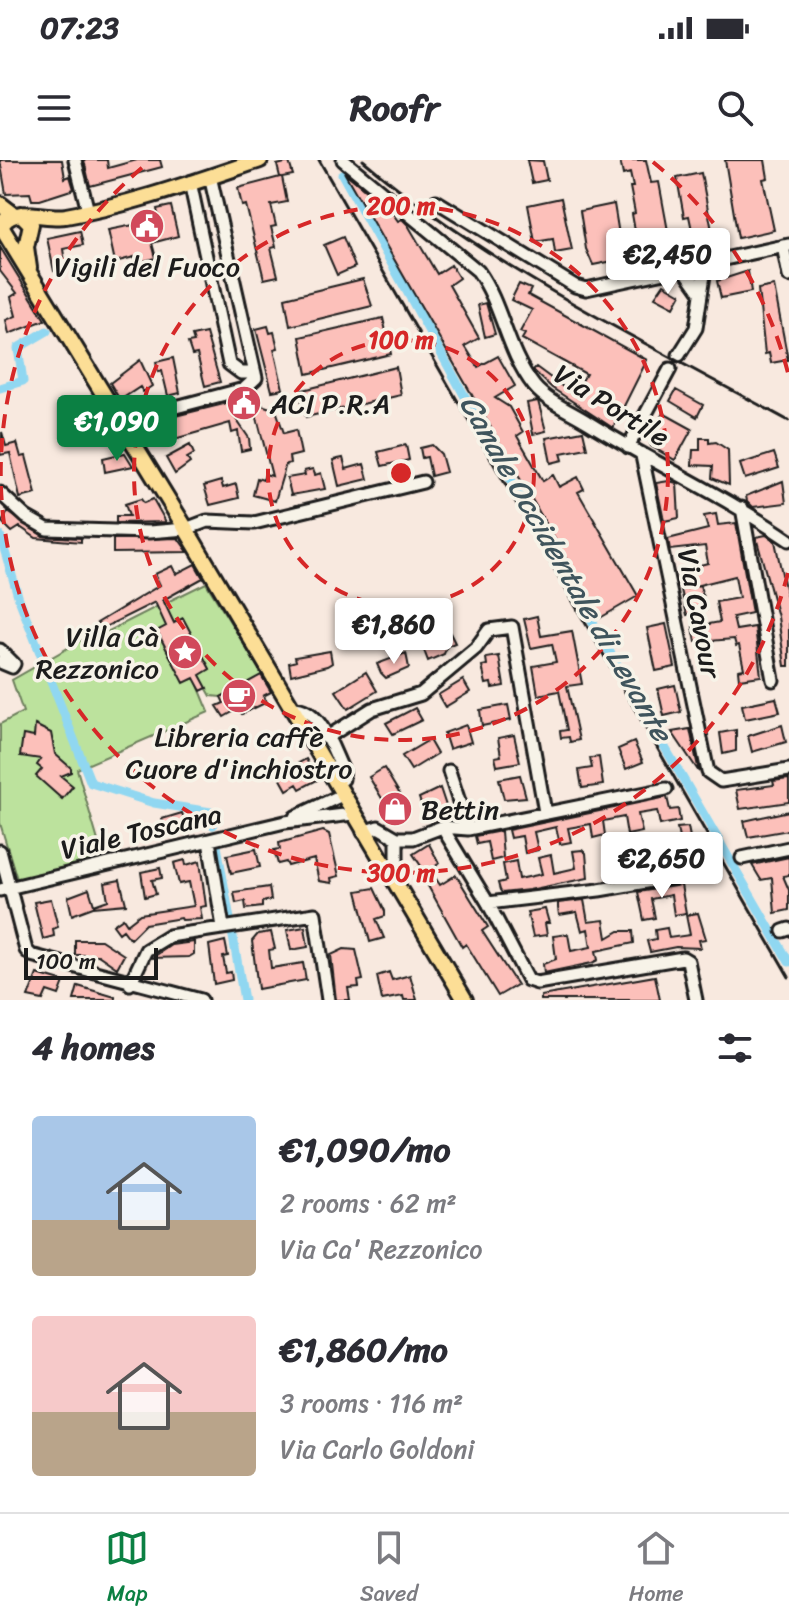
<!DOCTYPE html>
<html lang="en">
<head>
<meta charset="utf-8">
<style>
  body { margin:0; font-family:Sriracha,sans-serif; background:#f2f2f3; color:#2b2b33; height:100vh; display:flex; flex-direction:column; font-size:30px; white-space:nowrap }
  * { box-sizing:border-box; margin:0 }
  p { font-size:26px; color:#7c7c81 }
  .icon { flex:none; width:44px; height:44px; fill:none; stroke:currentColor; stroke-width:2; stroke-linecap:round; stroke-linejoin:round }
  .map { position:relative; height:840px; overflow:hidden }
  .panel { display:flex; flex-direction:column; background:#fff; flex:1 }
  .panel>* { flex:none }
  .scale { position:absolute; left:24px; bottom:20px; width:134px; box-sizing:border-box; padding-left:8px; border:4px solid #1c1c1c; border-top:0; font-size:22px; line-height:28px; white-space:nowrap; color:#1c1c1c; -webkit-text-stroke:6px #f7f3e8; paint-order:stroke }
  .price { position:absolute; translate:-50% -68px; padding:0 18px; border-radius:8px; background:#fff; color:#222; font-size:26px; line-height:52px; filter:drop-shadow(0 2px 4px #0008) }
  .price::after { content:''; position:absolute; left:50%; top:48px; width:24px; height:18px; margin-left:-12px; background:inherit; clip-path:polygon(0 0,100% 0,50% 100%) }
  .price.selected { background:#0b8043; color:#fff }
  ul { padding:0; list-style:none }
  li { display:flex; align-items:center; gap:24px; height:200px; padding:0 32px }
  li span { display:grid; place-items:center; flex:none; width:224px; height:160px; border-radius:8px; color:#555 }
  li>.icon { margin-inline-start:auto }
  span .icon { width:96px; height:96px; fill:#fffc; stroke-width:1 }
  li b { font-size:34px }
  h2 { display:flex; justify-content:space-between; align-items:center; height:96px; padding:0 32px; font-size:34px }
  .status { display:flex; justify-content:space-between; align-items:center; height:56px; padding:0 40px; background:#fff; direction:ltr }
  .status svg { height:22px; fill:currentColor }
  header { display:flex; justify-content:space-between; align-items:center; height:104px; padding:0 32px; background:#fff; font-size:36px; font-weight:700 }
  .menu { display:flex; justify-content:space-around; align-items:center; height:112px; border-top:2px solid #e1e1e2; background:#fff; font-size:22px; color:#7c7c81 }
  .menu a { display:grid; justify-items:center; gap:4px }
  .menu .selected { color:#0b8043 }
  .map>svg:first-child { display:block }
</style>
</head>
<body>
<div class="status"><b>07:23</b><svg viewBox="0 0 49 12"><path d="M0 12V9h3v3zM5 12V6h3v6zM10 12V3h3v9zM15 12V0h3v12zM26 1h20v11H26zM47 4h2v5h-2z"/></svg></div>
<header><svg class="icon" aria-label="menu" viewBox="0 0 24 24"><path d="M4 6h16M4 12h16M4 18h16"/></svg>Roofr<svg class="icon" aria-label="search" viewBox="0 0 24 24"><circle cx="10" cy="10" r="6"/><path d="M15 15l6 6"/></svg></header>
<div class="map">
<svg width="789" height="840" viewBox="0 0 789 840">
  <rect width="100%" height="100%" fill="#f8e9df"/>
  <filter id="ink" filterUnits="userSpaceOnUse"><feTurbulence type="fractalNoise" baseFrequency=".0125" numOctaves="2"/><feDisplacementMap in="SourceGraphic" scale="16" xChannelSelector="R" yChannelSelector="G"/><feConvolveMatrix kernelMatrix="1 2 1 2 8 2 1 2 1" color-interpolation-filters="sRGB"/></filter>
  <g filter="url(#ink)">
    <path fill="#bce29d" stroke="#6c7f5c" stroke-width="2" d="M206 423 263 515 221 537 211 536 199 515 210 509 183 458 173 463 163 444Z
      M158 446 168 466 157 472 184 522 195 518 209 552 77 609 103 698 17 719 0 663V564L23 552 12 520 89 476 105 473Z"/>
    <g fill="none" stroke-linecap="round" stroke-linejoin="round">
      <path stroke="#90d7f1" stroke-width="9" d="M342 14 526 347 789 802
        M0 228 23 221 18 188 47 171
        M0 375 19 439 91 623 154 643 211 652 213 665
        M217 686 230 759
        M232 771 244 840"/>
    </g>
    <path fill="#fcc0ba" stroke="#1c1c1c" stroke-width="2" d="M0 0H62L65 18 70 16 74 29 40 40H32L30 33 6 34Z
      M84 0H107L108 8 137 0H160L162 7 90 26Z
      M527 0 543 1 547 20 532 23Z
      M620 0H646L651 23 659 22 670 82 638 88 632 54 635 53 630 27H633L630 13 623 15Z
      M725 0H765L768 18 763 19 774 70 738 78Z
      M289 2 293 15 282 17 287 42 271 45 276 66 271 67 276 87 271 88 278 116 264 119 246 45 242 46 238 28 280 17 277 5Z
      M344 12 391 51 398 61 402 59 408 65 437 114 451 105 459 118 449 125 479 178 465 186 478 207 498 196 515 226 495 238 509 247 523 272 517 276 543 321 553 315 559 327 578 317 584 329 578 332 638 436 600 458Z
      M701 13 714 81 712 86 696 89 689 56 684 57 677 18Z
      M561 38 572 90 555 93 553 79 535 82 528 45Z
      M614 44 623 99 593 105 586 89 580 51Z
      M171 46 178 76 152 83 156 98 135 103 134 97 115 102 108 70 159 60 157 49Z
      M80 71 83 85 63 89 66 109 54 111 47 78Z
      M343 77 355 107 337 115 324 85Z
      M0 87 45 160 9 174 6 160 16 156 11 137 17 133 0 111Z
      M748 111 751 132 721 138 717 121Z
      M363 119 372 146 290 166 285 138Z
      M519 124 531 129 528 135 647 200 613 268 552 228 533 210 536 207 574 235 586 214 522 179 525 174 520 172 532 150 511 140Z
      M664 124 681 134 674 147 655 137Z
      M774 126 788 200 771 203 769 193 765 194 758 129Z
      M486 143 495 174 485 177 478 145Z
      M383 158 391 194 307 214 300 177Z
      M268 166 270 173 274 172 278 188 274 189 283 229 272 231 256 169Z
      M206 173 220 222 205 226 197 194 192 195 188 183 194 182 192 176Z
      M173 198 180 233 168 236 162 211 158 212 156 202Z
      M140 200 152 226 143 232 140 227 120 240 110 223Z
      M396 207 401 235 306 257 299 231Z
      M676 230 703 245 697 257 670 241Z
      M244 239 246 259 234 256 249 278 250 289 241 291 238 271 232 273 230 263 171 280 163 259Z
      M538 241 546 271 533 274 527 243Z
      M253 242 276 250 284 273 296 270 301 294 289 297 290 303 286 304 275 341 253 335 257 318 263 320 265 314 272 316Z
      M663 253 692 269 675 300 651 286 649 278Z
      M583 271 587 288 561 293 563 300 551 303 546 278Z
      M2 272 6 286 17 283 21 297 26 296 36 334 20 338 10 293 0 295Z
      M700 278H709V283L716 282 728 290 729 325 712 318 713 306 692 305 693 290H700Z
      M190 285 194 294 187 298 190 303 175 314 166 298Z
      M406 285 409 300 382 306 378 292Z
      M432 285 441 294 446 312 431 316 427 297 422 298 420 288Z
      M125 293 133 306 105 312 103 298Z
      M774 293 779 308 745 319 740 304Z
      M343 298 346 309 364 304 368 319 339 326 333 300Z
      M313 309 315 315 321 313 325 329 291 335 287 318 305 315 304 311Z
      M221 321 223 328 236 324 239 338 210 345 204 326Z
      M669 321 677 323 679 358 664 361 656 323Z
      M783 321 786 343 753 347 747 341 746 336Z
      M141 339 144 343 153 339 166 362 116 363V356H129L125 344Z
      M8 352 43 376 81 378V382L36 378 20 367 12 372 2 362Z
      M716 354 718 365 736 363 752 453 733 457 736 470 755 467 761 516 739 519 738 510 744 509 739 485 736 486 734 479 696 482 693 467 720 462 716 442 739 438 735 416 695 426 692 407 708 403 705 386 670 390 668 379 708 369 704 356Z
      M766 375 775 381 789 447V506H785L778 457 756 377Z
      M178 378 188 392 113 393V379Z
      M195 404 203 418 163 440 174 463 183 458 210 509 200 515 207 528 201 531 194 518 184 523 157 471 166 466 155 442 101 469 97 463 160 425 155 414 172 406 176 414Z
      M700 425 706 450 687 455 681 430Z
      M537 456 541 476 572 471 582 524 567 526 579 580 570 582 569 577 561 578 560 571 567 570 559 531 538 535 533 506 556 502 552 484 531 488 524 459Z
      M666 464 675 507 656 511 647 468Z
      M450 473 455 483 447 486 444 494 428 501 422 485Z
      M330 491 332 503 327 506 291 515 289 503 296 501 295 497Z
      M406 493 409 508 386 518 381 513 377 504Z
      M499 496 504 526 492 528 491 523 486 524 482 506 487 505 486 498Z
      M366 512 377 531 348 549 336 531Z
      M261 515 271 532 263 536 267 542 242 554 238 549 224 557 217 546 224 543 221 537Z
      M463 520 470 532 445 547 438 535Z
      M675 525 681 552 664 556 658 529Z
      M776 538 780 552 745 559 742 545Z
      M508 545 511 560 482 566 480 550Z
      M415 548 422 560 393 574 386 563Z
      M35 565 51 573 55 594 71 608V612L61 616 73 626 62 639 36 616 42 609 37 605 41 599 20 596 23 575 34 577Z
      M466 565 471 582 449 589 444 573Z
      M782 565 786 582 752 592 748 576Z
      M690 569 699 612 672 572Z
      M736 570V591L723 594 720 573Z
      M514 575 520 602 497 606 495 597 501 596 498 578Z
      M429 580 437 594 411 610 402 596Z
      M634 582 643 602 626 609 618 589Z
      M599 597 603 625 582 628 579 610 592 608 590 598Z
      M306 599 317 620 300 629 297 624 287 630 278 614Z
      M384 608 407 646 392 655 369 617Z
      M520 615 526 637 504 639 499 619Z
      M789 619V642L740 649 736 630 774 625 773 621Z
      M440 628 447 649 425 656 419 638Z
      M667 637 670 650 678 649 680 661 660 665 657 651 638 654 642 672 627 675 624 657 603 661 605 675 593 678 591 664 568 668 571 682 560 684 556 667 534 672 538 690 525 693 522 676 510 678 508 670Z
      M789 651V670L748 677 744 661Z
      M182 653 188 669 165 676 162 659Z
      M688 667 695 703 664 707 662 693 681 689 677 668Z
      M323 671 329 674 339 716 331 718 332 723 319 721 314 699 288 706 286 702 278 704 274 690 280 689 279 683Z
      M501 671 503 698 491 701 487 682 477 684 475 676Z
      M623 680 628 705 613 710 608 683Z
      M429 684 439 703 431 711 440 725 456 715 488 767 482 771 517 825 498 836 466 784 462 787 418 708 421 706 413 694Z
      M256 689 260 707 231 713 227 695Z
      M582 690 586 693 588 718 529 730 502 733 500 730 498 723 506 721 503 704 516 701 519 719 542 714 538 698 551 695 554 713 576 708 573 691Z
      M789 697V715L783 716 789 730V750L775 753 772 718 761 720 752 705Z
      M185 700 186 705 200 701 206 746 200 747 202 759 182 760 181 758 145 764 130 779 123 770 119 773 113 765 123 758 127 764 140 754 194 746 189 722 179 724 174 703Z
      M160 708 162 718 152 720 156 734 145 737 141 712Z
      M120 720 126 744 93 747 72 755 68 737 89 729 94 745 108 740 105 723Z
      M681 725 686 753 674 755 671 735 651 739 655 758 644 760 638 732Z
      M269 727 271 740 262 742V747L246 749 245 741 236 743 234 732Z
      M374 728 385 751V756L376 759 384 778 370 782 357 731Z
      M51 739 58 767 53 769 54 776 43 779 34 742Z
      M584 740 588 762 604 760 607 778 619 771H633L634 783 596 791 598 800 592 803 544 813 543 804 556 799 553 776 568 774 571 791 591 787 588 769 582 771 577 752 559 755 558 748V743Z
      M545 749 549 763H545L547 775 533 777 527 752Z
      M698 753 706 779 699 780 701 788 676 787 650 792 647 781 656 779 655 770 667 768 669 778 690 775 686 755Z
      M305 767 308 787 291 790 287 770Z
      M271 772 275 789 269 790 271 808 303 803 306 820 258 829 252 781 258 774Z
      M75 780H101L124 795 117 808 98 795H75Z
      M225 781 228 796 223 797 226 813 231 812 232 820 214 824 209 785Z
      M194 782V794L189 797 152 798 171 785Z
      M344 789 356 790 363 820 358 821 359 827 348 828 350 840H336L331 795Z
      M389 812 392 820 410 815 417 840H404L403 836 382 840 377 816Z
      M37 814 64 822 59 835 47 831 43 840 28 837Z
      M655 816 660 840H541V836Z
      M78 826 115 837V840H74Z"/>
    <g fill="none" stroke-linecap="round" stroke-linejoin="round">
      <g stroke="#1c1c1c" stroke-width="17">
        <path id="minor" d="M75 0 88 51
          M343 0 478 111C503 146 506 190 534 226 547 242 572 252 589 263 655 304 725 336 789 380
          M190 22 229 204 241 213H255
          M436 41 575 126 586 129 789 85
          M783 86 789 116
          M683 107 700 131
          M679 195 696 168 706 102
          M119 262 244 229 256 218 210 16
          M628 287 670 209
          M642 296 708 612 721 621 789 610
          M0 333 26 357 47 369 149 372 186 369 207 361 254 363 423 322
          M742 348 773 520
          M0 490 14 504 12 507 0 502
          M291 548C321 546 332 589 343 611V619L336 624
          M326 578 372 549 421 534 476 488 489 470 512 467 545 652
          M449 611 468 669
          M295 657 342 635
          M442 667 488 743 528 820 537 823 683 798 688 801 696 840
          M363 672 378 667 397 678H413L442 667 468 669 666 629
          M209 681 223 767
          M0 691 26 790 31 795 201 840
          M742 698 789 688
          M387 711 397 701V678
          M0 730 285 662 353 654
          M488 743 599 730 704 712
          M783 771 789 769
          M130 824 146 790 169 776 315 754 328 840"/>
      </g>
      <g stroke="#1c1c1c" stroke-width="20">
        <path id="major" d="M0 44 13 54
          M21 54 31 64 26 87 29 108
          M0 65 186 369 465 840
          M1 69C7 43 46 60 66 56 131 45 197 21 260 0"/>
      </g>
      <use href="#minor" stroke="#f7f3e8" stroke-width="11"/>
      <use href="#major" stroke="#fcde96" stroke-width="14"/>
      <path stroke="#1c1c1c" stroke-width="3" d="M319 0 789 817
        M363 0C491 109 643 181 789 261"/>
    </g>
  </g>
  <g fill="none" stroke="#d62828" stroke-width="4" stroke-dasharray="14 10">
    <circle cx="401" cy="313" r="133"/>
    <circle cx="401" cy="313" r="267"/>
    <path d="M788 413A400 400 0 1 1 149 2M653 2A400 400 0 0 1 788 213"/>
  </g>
  <defs>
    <g id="civic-disc" transform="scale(1.8)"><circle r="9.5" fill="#d1495b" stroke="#f7f3e8"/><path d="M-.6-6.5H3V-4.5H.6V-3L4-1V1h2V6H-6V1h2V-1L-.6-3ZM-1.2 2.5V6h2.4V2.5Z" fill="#fff"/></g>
    <g id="sight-disc" transform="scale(1.8)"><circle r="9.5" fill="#d1495b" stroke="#f7f3e8"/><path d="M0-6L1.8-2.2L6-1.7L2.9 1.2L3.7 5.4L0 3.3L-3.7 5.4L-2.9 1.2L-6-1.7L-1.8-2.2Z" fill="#fff"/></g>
    <g id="cafe-disc" transform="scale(1.8)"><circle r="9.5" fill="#d1495b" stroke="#f7f3e8"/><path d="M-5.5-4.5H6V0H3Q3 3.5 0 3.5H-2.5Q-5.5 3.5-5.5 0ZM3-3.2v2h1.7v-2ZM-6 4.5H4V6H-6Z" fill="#fff"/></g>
    <g id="shop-disc" transform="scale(1.8)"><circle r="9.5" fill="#d1495b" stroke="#f7f3e8"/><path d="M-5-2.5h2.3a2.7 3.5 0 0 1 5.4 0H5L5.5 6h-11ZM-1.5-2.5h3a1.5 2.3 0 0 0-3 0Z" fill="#fff"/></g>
  </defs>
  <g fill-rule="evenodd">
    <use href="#civic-disc" x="147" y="66"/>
    <use href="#civic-disc" x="244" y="243"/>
    <use href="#sight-disc" x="185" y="492"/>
    <use href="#cafe-disc" x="239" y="536"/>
    <use href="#shop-disc" x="395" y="649"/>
  </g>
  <g text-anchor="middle" stroke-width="7" stroke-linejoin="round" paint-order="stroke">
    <g font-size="28" fill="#1c1c1c" stroke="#f7f3e8">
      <text x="147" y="116">Vigili del Fuoco</text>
      <text x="270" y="253" text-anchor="start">ACI P.R.A</text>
      <text x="159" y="486" text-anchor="end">Villa Cà<tspan x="159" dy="32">Rezzonico</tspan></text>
      <text x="239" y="586">Libreria caffè<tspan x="239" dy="32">Cuore d'inchiostro</tspan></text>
      <text x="421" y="659" text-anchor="start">Bettin</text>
    </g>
    <g font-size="28" fill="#1c1c1c" stroke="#f7f3e8">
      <text transform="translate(612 245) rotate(32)" y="10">Via Portile</text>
      <text transform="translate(700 453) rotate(79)" y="10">Via Cavour</text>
      <text transform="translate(141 671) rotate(-13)" y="10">Viale Toscana</text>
    </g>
    <g font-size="30" font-style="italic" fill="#3f545c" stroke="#f7f3e8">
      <text transform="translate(566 408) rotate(60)" y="10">Canale Occidentale di Levante</text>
    </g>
  </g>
  <circle cx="401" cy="313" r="12" fill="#d62828" stroke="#f7f3e8" stroke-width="4"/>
  <g font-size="24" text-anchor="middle" font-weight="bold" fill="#d62828" stroke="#f7f3e8" stroke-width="7" stroke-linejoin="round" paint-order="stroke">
    <text x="401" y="54">200 m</text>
    <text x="401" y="188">100 m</text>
    <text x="401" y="721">300 m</text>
  </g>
</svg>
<div class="scale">100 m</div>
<b class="price" style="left:668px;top:136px">€2,450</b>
<b class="price selected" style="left:117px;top:303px">€1,090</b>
<b class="price" style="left:394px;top:506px">€1,860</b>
<b class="price" style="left:662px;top:740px">€2,650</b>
</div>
<section class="panel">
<h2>4 homes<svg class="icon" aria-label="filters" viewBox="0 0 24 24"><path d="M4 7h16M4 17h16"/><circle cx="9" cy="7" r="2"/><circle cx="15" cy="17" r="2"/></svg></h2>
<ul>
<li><span style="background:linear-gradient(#a9c7e8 65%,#b9a48a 0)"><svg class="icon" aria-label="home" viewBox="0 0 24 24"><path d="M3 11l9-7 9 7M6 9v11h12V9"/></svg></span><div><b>€1,090/mo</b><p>2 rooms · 62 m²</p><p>Via Ca' Rezzonico</p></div></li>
<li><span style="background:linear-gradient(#f6c9c9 60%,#b9a48a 0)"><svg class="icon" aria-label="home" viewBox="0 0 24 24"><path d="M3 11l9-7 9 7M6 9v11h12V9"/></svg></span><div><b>€1,860/mo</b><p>3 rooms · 116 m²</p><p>Via Carlo Goldoni</p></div></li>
</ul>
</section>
<nav class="menu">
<a class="selected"><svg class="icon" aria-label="map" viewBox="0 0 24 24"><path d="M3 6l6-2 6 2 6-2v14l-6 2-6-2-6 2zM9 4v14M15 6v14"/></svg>Map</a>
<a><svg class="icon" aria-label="saved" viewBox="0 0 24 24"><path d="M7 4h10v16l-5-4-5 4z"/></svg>Saved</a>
<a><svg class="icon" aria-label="home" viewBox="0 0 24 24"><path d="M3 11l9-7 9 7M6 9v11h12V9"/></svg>Home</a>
</nav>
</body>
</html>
